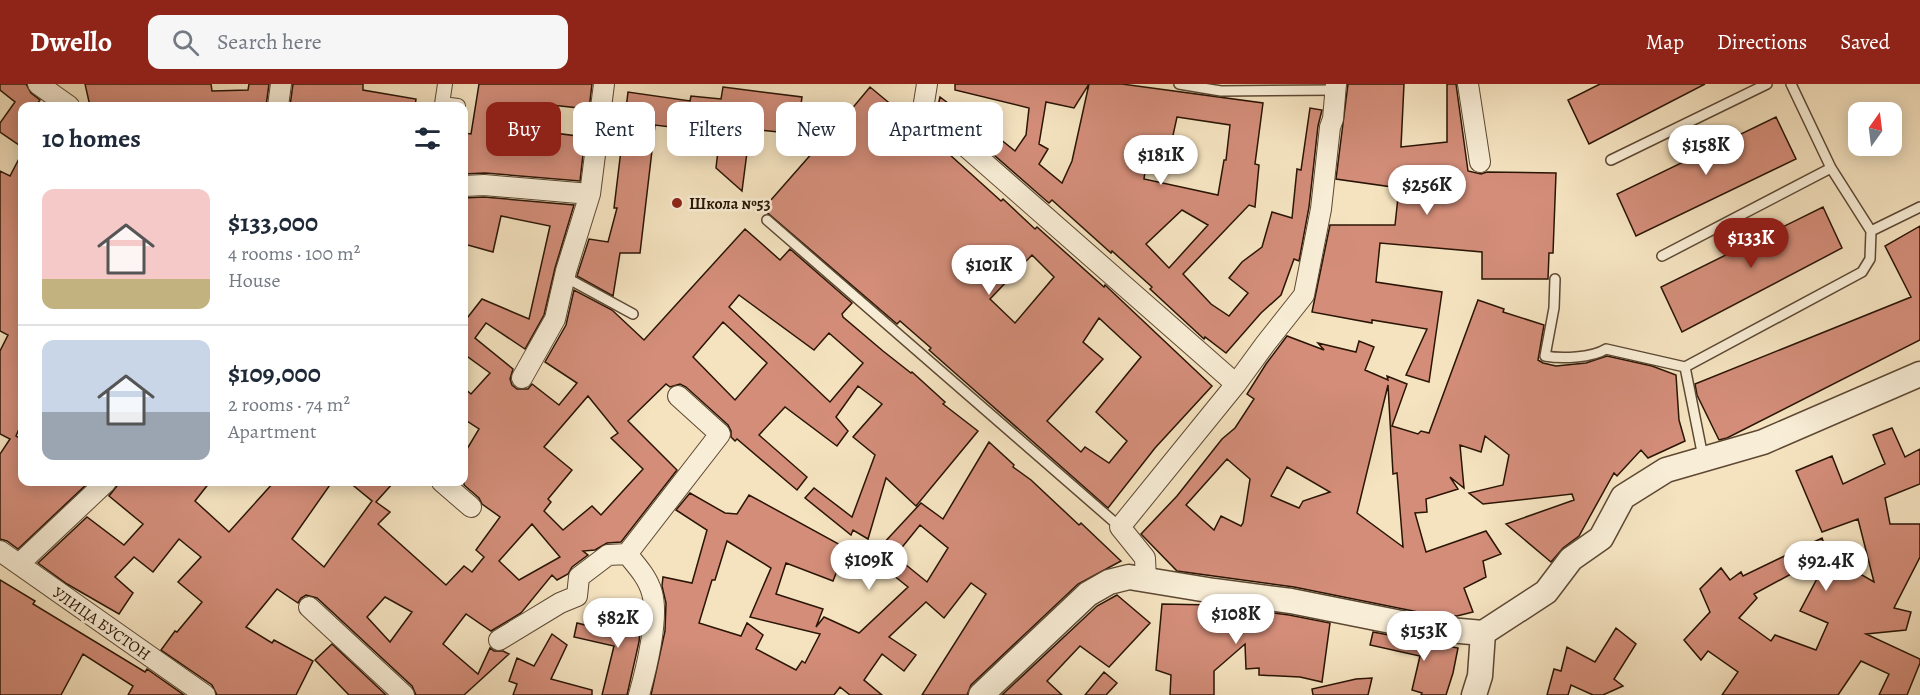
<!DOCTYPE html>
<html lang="en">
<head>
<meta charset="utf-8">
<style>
  body { margin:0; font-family:Alegreya,serif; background:#f6f6f7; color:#1f2937; height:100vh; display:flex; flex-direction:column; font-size:22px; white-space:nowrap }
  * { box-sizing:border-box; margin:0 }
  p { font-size:20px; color:#747a83 }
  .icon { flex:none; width:33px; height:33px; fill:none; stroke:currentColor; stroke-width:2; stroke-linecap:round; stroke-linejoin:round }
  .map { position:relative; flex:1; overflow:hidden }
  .panel { position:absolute; left:18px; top:18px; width:450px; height:384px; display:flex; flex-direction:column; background:#fff; border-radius:12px; box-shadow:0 3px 15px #0003 }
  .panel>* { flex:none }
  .guide { position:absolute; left:486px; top:18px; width:570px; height:54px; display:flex; gap:12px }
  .needle { width:39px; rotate:14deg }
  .tools { position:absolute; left:1848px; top:18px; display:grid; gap:12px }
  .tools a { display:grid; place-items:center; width:54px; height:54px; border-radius:12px; background:#fff; box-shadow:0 3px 15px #0003; font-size:30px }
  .price { position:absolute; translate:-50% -51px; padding:0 14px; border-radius:21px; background:#fff; color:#222; font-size:20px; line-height:39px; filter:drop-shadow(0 2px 3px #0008) }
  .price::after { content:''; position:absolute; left:50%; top:36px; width:18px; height:14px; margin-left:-9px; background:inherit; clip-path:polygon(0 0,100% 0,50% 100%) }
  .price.selected { background:#8f2418; color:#fff }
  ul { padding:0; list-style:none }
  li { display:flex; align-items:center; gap:18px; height:150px; padding:0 24px }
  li+li { border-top:2px solid #e0e1e3 }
  li span { display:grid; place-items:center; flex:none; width:168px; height:120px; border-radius:12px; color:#555 }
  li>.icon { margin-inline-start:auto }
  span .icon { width:72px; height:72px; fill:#fffc; stroke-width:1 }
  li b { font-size:26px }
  h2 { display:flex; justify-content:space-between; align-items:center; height:72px; padding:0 24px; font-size:26px }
  .chip { padding:0 21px; border-radius:12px; background:#fff; box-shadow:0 3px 15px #0003; font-size:21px; line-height:54px }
  .chip.selected { background:#8f2418; color:#fff }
  header { display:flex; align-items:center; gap:36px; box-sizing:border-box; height:84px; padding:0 30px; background:#8f2418; color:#fff }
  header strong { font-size:28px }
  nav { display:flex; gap:33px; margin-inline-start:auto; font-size:21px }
  .search { width:420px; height:54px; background:#f6f6f7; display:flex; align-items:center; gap:15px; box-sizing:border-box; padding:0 21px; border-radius:12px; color:#747a83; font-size:22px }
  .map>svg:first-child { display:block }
</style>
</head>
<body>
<header>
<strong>Dwello</strong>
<div class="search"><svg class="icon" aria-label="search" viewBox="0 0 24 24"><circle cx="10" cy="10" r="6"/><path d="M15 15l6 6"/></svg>Search here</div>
<nav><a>Map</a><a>Directions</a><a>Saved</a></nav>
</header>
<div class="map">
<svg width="1920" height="611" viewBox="0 0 1920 611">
  <rect width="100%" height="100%" fill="#f5e3c0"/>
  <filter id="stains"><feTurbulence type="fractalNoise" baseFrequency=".00333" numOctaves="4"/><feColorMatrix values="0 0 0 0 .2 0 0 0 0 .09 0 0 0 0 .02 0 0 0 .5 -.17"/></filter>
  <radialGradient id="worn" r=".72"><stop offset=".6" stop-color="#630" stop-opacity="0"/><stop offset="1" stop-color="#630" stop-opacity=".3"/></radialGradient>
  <path fill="#d38d79" stroke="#2a1504" stroke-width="1.5" fill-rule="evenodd" d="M0 0H26L31 9 40 16 36 22H22V63L0 48V39L15 18 0 6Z
    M85 0H211L212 7 248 6 249 0H269L266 22H90Z
    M293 0H363V6L416 15 415 22H290Z
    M479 0H592L586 50 576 48 579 24 542 20 539 47 585 53 580 97 485 89 464 90V49L471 50Z
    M955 0H1089L1074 24 1046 18 1039 60 1048 65 1039 80 1062 99 1072 77 1089 0H1122L1263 19 1255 80 1259 81 1255 123 1249 121 1183 190 1211 220 1229 232 1248 209 1229 194 1242 178 1262 163 1272 128 1292 134 1297 85 1301 86 1310 24 1322 26 1318 42 1309 123 1299 177 1294 175 1281 211 1261 229 1226 269 1205 253 1204 255 1150 205 1152 203 1112 167 1111 169 1052 116 1049 119 1042 113 938 22 940 13 998 57 1000 55 1015 67 1026 51 1029 24 955 6ZM1177 33 1230 41 1226 76H1224L1218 111 1144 95 1149 61 1170 65ZM1182 126 1208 141 1169 184 1146 160Z
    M1348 0H1404L1401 63 1447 58V0H1456L1468 87 1481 90 1487 88 1556 89 1553 169H1549L1548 195H1482V168L1380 159 1376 198 1442 208 1429 298 1406 291 1427 245 1372 236V239L1312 228 1330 141H1395L1399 104 1336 95Z
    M1600 0H1705L1589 60 1568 16Z
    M723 3 802 13 797 50 750 45 742 107 716 84 720 49 655 41 640 169H620L613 212 577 192 589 155 608 158 617 124H614L628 8 690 17 691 12 721 15Z
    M870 3 928 51 1001 117 1003 115 1035 145 1037 143 1104 203 1105 201 1212 302 1155 364 1108 424 964 297 929 266 931 264 900 237 897 240 763 125 828 51H830ZM1032 171 1054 193 1015 239 990 215ZM1099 234 1141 273 1096 328 1127 357 1109 379 1085 363 1081 368 1047 337 1103 275 1083 258Z
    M1776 33 1796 75 1636 152 1617 110Z
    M22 69V338L16 352 22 356V398H89L18 465 7 457 0 455V370L10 355 0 350V267L8 251 0 247V87L10 92Z
    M484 113 574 121 555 184 544 231 525 265 486 239 475 254 513 285 510 295 512 301 517 305H528L532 300 559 321 577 299 545 278 566 241 574 206 612 226 644 256 745 145 780 176 790 165 852 219 842 230 843 233 883 267 911 289 912 288 945 318 943 320 978 347 916 422 886 394 868 455 853 446 851 451 805 414 814 404 852 433 875 371 853 353 882 320 858 302 836 333 848 347 837 362 785 323 759 351 807 393 797 406 737 355 735 357 731 353V347L728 341 686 303 680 300 670 303 666 300 628 337 677 386 621 458 607 459 595 466 583 467 588 471 572 483 568 490 557 496 552 491 521 529 491 547 466 530 443 560 478 590 490 564 494 567H503L509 570 464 611H416L412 602 317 514 306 511 301 514 298 519 277 505 246 543 272 559 274 556 313 577 296 611H217L212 601 161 566 175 547 177 548 202 518 178 498 201 473 179 455 153 488 134 473 115 493 133 509 119 530 67 500 38 479 87 433 124 461 143 440 109 412 117 402 118 398H210L195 417 229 448 274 398H332L292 455 324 483 372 417 349 398H394L376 418 390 428 378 440 446 501 464 482 472 488 484 473 476 466 500 433 482 420 479 414 464 401V370L479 345 464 335V304L471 310 490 289 464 270V238L482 215 529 235 550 142 501 132 493 168 464 160V114ZM739 211 814 266 829 249 863 279 830 318 729 223ZM723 238 767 279 735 316 693 273ZM588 312 618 349 611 354 643 385 601 431 592 422 563 446 544 427 551 418 548 415 572 386 544 363ZM532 440 560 473 519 496 499 477ZM385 513 412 528 390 558 367 533Z
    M1823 123 1842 164 1682 248 1661 203Z
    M1920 142V256L1727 354 1719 356 1697 311 1695 300 1911 213 1885 162Z
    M1478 216 1504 225 1503 228 1544 241 1538 276 1543 279 1556 282 1586 279 1607 272 1652 282 1676 291 1679 336 1685 357 1648 374 1641 366 1617 392 1614 389 1579 452 1563 464 1551 478 1506 440 1574 416 1572 410 1483 420 1469 409 1503 401 1509 371 1485 352 1481 368 1460 361 1464 404 1450 393 1458 405 1426 415 1427 428 1415 429 1426 468 1486 447 1501 470 1483 477 1486 493 1464 504 1473 528 1457 532 1428 530 1294 503 1177 487 1141 450 1177 412 1222 355 1235 344 1254 315 1247 310 1266 280 1287 252 1324 266 1318 259 1356 268 1359 257 1374 263 1365 286 1388 296 1387 292 1407 300 1392 342 1418 350 1421 347 1429 349ZM1388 301 1393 390 1397 389 1403 463 1357 429ZM1227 375 1250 395 1243 439 1241 442 1221 432 1214 446 1186 421ZM1287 383 1330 408 1303 417 1299 424 1271 412Z
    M1892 344 1905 373 1920 365V400L1885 414 1890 440H1920V473L1894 524 1911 528 1906 546 1866 550 1920 575V579L1907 611H1879L1889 590 1861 577 1838 611H1722L1738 588 1708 567 1701 576 1684 556 1710 528 1700 505 1721 484 1730 496 1741 488 1743 492 1822 454 1828 470 1754 510 1757 514 1739 534 1771 557 1775 551 1816 566 1828 539 1800 527 1829 472 1874 498 1858 435 1822 448 1796 387 1832 372 1843 400 1885 380 1873 351Z
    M989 358 1014 381 1013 383 1031 396 1079 441 1081 439 1121 477 1078 500 971 601 967 611H922L986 510 971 499 944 534 926 518 889 553 916 571 904 587 882 570 864 596 882 611H850L840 603 834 611H651L665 547 666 519 662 502 663 493 692 499 707 446 676 426 690 409 725 429 737 430 749 411 846 464 833 497 786 479 776 510 823 525 816 543 824 533 859 549 908 503 873 475 883 463 881 462 921 419 943 435ZM920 441 948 464 927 498 895 472ZM727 457 771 484 750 533 820 550 805 579 802 577 796 586 756 565 763 551 747 539 741 552 699 539 712 496H715Z
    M0 496 35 517 33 520 145 588 147 585 184 611H128L133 602 83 570 61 611H0Z
    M1117 511 1150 539 1109 583 1080 562 1047 597 1062 611H1002L1097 522Z
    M1162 520 1212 521 1289 531 1330 539 1322 598 1300 593 1259 591V584L1246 585 1245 560 1214 587V611H1170L1171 591 1156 586Z
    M624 521 642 527 639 558 627 611H602L614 562 574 553 577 539 617 549Z
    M1616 544 1636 560 1614 595 1623 602 1603 611H1593L1571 601 1568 611H1547L1554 585 1561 587 1567 563 1595 578Z
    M1373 548 1458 564 1453 589 1446 611H1421L1422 609 1412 606 1420 572 1370 561Z
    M552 550 567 561 551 595 592 606V611H513L517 600 509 597 517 574 534 582Z
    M332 560 386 611H349L315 576Z
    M1104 588 1117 599 1106 611H1085Z
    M1372 594 1368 611H1313L1312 605 1356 595Z"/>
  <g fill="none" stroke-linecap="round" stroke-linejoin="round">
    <g stroke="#5d4833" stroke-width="12">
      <path id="service" d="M1179 0 1221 7 1335 6
        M1611 76 1767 0
        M767 136 1120 443
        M1871 147 1920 123
        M1662 172 1831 84
        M565 193 633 230
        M1555 195 1554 224 1545 272C1561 275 1592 274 1606 265L1685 283 1703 373
        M1685 283 1862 188 1870 175 1871 147 1831 84 1791 0"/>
    </g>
    <g stroke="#5d4833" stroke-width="16">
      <path id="pedestrian" d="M445 0 442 20 458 22"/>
    </g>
    <g stroke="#5d4833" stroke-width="22">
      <path id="minor" d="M38 0 69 22
        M927 0 923 25 1236 300
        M1468 0 1480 78
        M278 22 281 0
        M464 102 484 101 590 110 604 0
        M522 294 555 235 566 187 590 110
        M442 398 471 423
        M0 467 205 611
        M19 480 106 398
        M1146 497 1145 474 1120 443 1236 300 1266 259 1304 211 1321 125 1330 43 1333 35 1336 0
        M309 523 404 611
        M499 556 560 519 577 512 579 493 608 471 627 470
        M639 611C646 586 659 534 652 509 648 494 637 482 627 470L720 350 678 312"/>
    </g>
    <g stroke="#5d4833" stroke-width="27">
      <path id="tertiary" d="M981 611 1088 510 1109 498 1129 493 1214 507 1291 517 1426 544 1483 549 1546 508 1571 475 1601 454 1623 413 1666 386 1763 358 1920 290
        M1474 611 1480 592 1483 549"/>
    </g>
    <use href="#service" stroke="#f8edd6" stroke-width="9"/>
    <use href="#pedestrian" stroke="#f8edd6" stroke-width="14"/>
    <use href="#minor" stroke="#f8edd6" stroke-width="20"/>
    <use href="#tertiary" stroke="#f8edd6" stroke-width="24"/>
  </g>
  <circle fill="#8f2418" stroke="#f8edd6" stroke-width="2" cx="677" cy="119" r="6"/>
  <g text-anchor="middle" stroke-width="5" stroke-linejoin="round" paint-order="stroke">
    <g font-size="16" font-weight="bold" fill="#2a1504" stroke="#f8edd6" text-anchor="start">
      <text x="689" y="125">Школа №53</text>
    </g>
    <g font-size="16" fill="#2a1504" stroke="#f8edd6">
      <text transform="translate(102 539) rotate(35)" y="6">УЛИЦА БУСТОН</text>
    </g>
  </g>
  <rect width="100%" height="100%" filter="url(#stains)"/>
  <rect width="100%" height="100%" fill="url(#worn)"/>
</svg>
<div class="tools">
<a><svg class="needle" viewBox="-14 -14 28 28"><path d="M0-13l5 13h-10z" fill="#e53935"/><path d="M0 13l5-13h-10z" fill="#747a83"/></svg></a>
</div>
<b class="price" style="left:1706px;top:92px">$158K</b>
<b class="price" style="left:1161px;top:102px">$181K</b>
<b class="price" style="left:1427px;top:132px">$256K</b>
<b class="price selected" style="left:1751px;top:185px">$133K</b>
<b class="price" style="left:989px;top:212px">$101K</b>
<b class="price" style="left:869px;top:507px">$109K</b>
<b class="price" style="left:1826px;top:508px">$92.4K</b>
<b class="price" style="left:1236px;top:561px">$108K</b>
<b class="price" style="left:618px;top:565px">$82K</b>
<b class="price" style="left:1424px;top:578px">$153K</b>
<div class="guide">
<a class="chip selected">Buy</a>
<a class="chip">Rent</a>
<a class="chip">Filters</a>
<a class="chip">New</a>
<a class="chip">Apartment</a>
</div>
<section class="panel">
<h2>10 homes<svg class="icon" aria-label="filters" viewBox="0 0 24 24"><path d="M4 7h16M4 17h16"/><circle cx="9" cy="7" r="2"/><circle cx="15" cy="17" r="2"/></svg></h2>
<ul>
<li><span style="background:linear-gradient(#f6c9c9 75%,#c2b280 0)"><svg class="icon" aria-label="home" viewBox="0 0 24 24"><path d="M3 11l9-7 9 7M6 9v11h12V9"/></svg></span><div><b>$133,000</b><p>4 rooms · 100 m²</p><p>House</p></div></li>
<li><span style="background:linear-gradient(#c9d6e8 60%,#9aa5b1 0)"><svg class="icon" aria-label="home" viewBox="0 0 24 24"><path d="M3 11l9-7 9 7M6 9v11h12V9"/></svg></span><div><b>$109,000</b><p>2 rooms · 74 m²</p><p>Apartment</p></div></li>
</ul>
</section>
</div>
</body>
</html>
